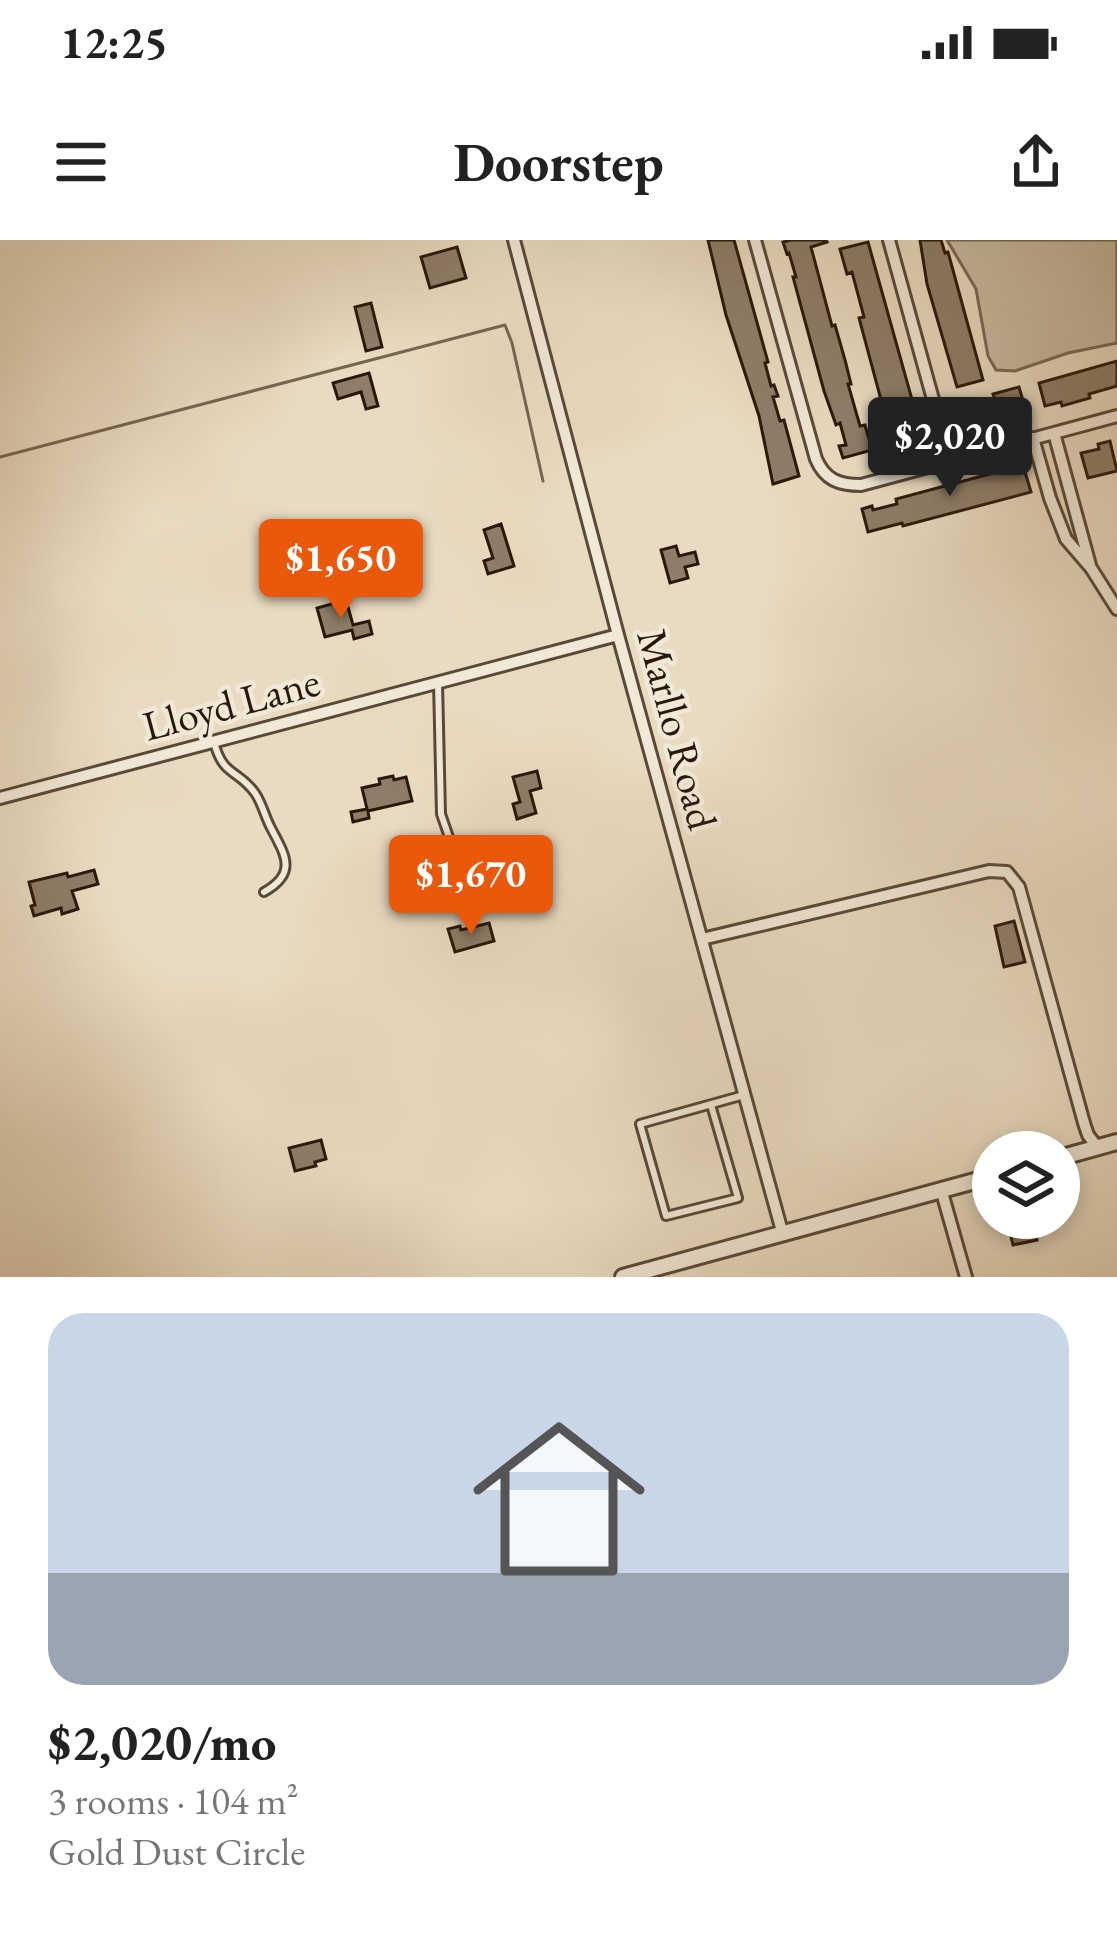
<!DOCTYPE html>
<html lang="en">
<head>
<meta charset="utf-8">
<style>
  body { margin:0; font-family:"EB Garamond",serif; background:#f2f2f2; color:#222; height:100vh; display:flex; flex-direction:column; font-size:45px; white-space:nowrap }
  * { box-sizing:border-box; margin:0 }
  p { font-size:39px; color:#767676 }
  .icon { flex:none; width:66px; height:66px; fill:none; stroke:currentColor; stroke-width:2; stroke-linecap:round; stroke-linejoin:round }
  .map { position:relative; height:1037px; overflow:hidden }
  .details { display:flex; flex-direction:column; background:#fff; flex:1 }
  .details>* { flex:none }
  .tools { position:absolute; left:972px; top:891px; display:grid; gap:24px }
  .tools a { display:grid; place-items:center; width:108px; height:108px; border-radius:50%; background:#fff; box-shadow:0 6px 18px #0003; font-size:60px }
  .price { position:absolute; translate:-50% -102px; padding:0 27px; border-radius:12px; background:#ea580c; color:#fff; font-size:39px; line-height:78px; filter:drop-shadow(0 3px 6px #0008) }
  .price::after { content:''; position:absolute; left:50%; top:72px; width:36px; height:27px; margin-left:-18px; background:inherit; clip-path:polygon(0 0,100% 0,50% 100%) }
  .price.active { background:#222; color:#fff }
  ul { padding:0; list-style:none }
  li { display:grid; align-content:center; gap:24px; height:636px; padding:0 48px }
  li span { display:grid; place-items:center; height:372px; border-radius:36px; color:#555 }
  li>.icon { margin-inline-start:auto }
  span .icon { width:216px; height:216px; fill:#fffc; stroke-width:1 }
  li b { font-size:51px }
  .status { display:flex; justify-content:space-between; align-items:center; height:84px; padding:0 60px; background:#fff; direction:ltr }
  .status svg { height:33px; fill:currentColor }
  header { display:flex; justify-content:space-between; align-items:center; height:156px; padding:0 48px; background:#fff; font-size:54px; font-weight:700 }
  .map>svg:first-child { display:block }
</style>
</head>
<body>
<div class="status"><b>12:25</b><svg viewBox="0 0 49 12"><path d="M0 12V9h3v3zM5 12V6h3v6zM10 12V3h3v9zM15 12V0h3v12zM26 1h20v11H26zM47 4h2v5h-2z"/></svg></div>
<header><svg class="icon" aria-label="menu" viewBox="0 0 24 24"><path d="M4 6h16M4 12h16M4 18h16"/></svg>Doorstep<svg class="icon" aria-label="share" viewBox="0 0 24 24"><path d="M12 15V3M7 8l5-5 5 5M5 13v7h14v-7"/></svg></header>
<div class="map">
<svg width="1117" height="1037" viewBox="0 0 1117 1037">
  <rect width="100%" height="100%" fill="#e9dbc1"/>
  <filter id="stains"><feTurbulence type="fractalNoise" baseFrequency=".00167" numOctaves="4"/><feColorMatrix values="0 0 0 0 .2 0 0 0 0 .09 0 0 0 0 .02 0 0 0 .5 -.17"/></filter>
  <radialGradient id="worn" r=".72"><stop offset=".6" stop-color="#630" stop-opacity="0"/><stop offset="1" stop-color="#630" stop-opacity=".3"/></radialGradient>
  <path fill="#c8baa2" stroke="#786956" stroke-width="3" d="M947 0H1117V103L1068 113 1015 131 996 130 988 116 976 49Z"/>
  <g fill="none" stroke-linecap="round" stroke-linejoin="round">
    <path stroke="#756552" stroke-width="3" d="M0 217 505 85 512 103 543 241"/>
  </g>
  <path fill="#8d7d69" stroke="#291809" stroke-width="3" d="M708 0H734L768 122 765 123 771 146 774 145 778 156 773 157 780 181 784 180 799 236 773 244 759 176 726 75Z
    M791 0H826L827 2 811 7 832 86 835 85 845 120 851 144H848L860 186 865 185 872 210 843 218 839 206 846 205 840 183 836 185 824 151 793 37H796L789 13 787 14 783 2Z
    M920 0H941L945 13 948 12 983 140 957 147 927 44Z
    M868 2 920 188 915 190 919 205 895 212 859 78 864 77 852 32 847 34 840 9Z
    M457 7 466 38 430 48 421 17Z
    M371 63 382 107 366 111 355 67Z
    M1117 121V146L1089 154 1090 158 1062 166 1061 162 1045 166 1039 143Z
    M369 133 378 166 366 169 361 152 338 159 333 143Z
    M1019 147 1026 171 1011 175 1012 180 977 186 978 189 966 192 959 162 973 159 975 166 995 160 993 154Z
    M1110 201 1117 231 1088 238 1081 213 1099 209 1098 204Z
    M1023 225 1031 252 903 286 902 283 868 292 862 269 872 266 873 270 897 264 896 259Z
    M501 284 514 326 488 334 484 321 493 318 484 290Z
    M676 306 679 316 695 312 698 324 685 327 688 338 670 343 661 310Z
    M346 360 353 385 369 381 372 394 354 399 352 390 325 397 317 368Z
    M537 531 541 548 530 551 536 573 517 579 513 564 520 562 513 537Z
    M393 536 394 540 406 537 412 561 368 571 369 578 353 582 351 572 367 569 362 548 380 544 379 539Z
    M94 630 98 644 72 651 78 669 62 674 61 668 34 676 31 666 35 665 29 642 67 633 68 637Z
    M1014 681 1025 722 1004 727 995 686Z
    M489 683 494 701 455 712 448 689 460 686 461 690Z
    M321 900 326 919 315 922 316 926 295 931 289 908Z
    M1021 978 1022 981 1043 978 1047 992 1036 994 1037 1000 1013 1005 1007 981Z"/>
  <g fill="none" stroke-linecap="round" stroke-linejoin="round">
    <g stroke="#594937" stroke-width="12">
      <path id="service" d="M438 442 441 574 469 655
        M214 502C223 537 238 529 255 553 262 563 265 577 271 588 285 615 298 633 264 652
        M711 865 738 958 666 976 640 884 744 855"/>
    </g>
    <g stroke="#594937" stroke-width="16">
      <path id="minor" d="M514 0 618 395 783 995
        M755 0 816 219C825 240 839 245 861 245L1117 176
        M889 0 950 221
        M1054 193 1090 325
        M1033 198 1050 258 1066 299 1091 328 1117 369
        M0 558 618 395
        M702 699 989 631 1007 632 1019 647 1084 883 1088 895 1098 908
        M941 949 966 1037"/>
    </g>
    <g stroke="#594937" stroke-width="20">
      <path id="tertiary" d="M1059 918 1117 902
        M623 1037 993 936"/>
    </g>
    <use href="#service" stroke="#f1e8d7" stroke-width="6"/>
    <use href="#minor" stroke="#f1e8d7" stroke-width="10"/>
    <use href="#tertiary" stroke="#f1e8d7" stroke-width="14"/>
  </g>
  <g text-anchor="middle" stroke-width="9" stroke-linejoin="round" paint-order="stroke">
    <g font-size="42" fill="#291809" stroke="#f1e8d7">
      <text transform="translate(231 463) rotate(-15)" y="15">Lloyd Lane</text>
      <text transform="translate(678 489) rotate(75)" y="15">Marllo Road</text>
    </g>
  </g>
  <rect width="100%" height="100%" filter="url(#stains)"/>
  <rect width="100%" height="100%" fill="url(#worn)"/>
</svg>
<div class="tools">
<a><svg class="icon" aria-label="layers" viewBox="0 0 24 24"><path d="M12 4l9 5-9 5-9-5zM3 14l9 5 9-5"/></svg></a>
</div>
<b class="price active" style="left:950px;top:259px">$2,020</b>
<b class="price" style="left:341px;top:381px">$1,650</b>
<b class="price" style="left:471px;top:697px">$1,670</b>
</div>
<section class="details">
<ul>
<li><span style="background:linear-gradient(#c9d6e8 70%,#9aa5b1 0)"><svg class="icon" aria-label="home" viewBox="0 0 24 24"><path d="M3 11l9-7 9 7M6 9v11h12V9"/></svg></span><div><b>$2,020/mo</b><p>3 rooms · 104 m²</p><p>Gold Dust Circle</p></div></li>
</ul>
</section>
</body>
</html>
